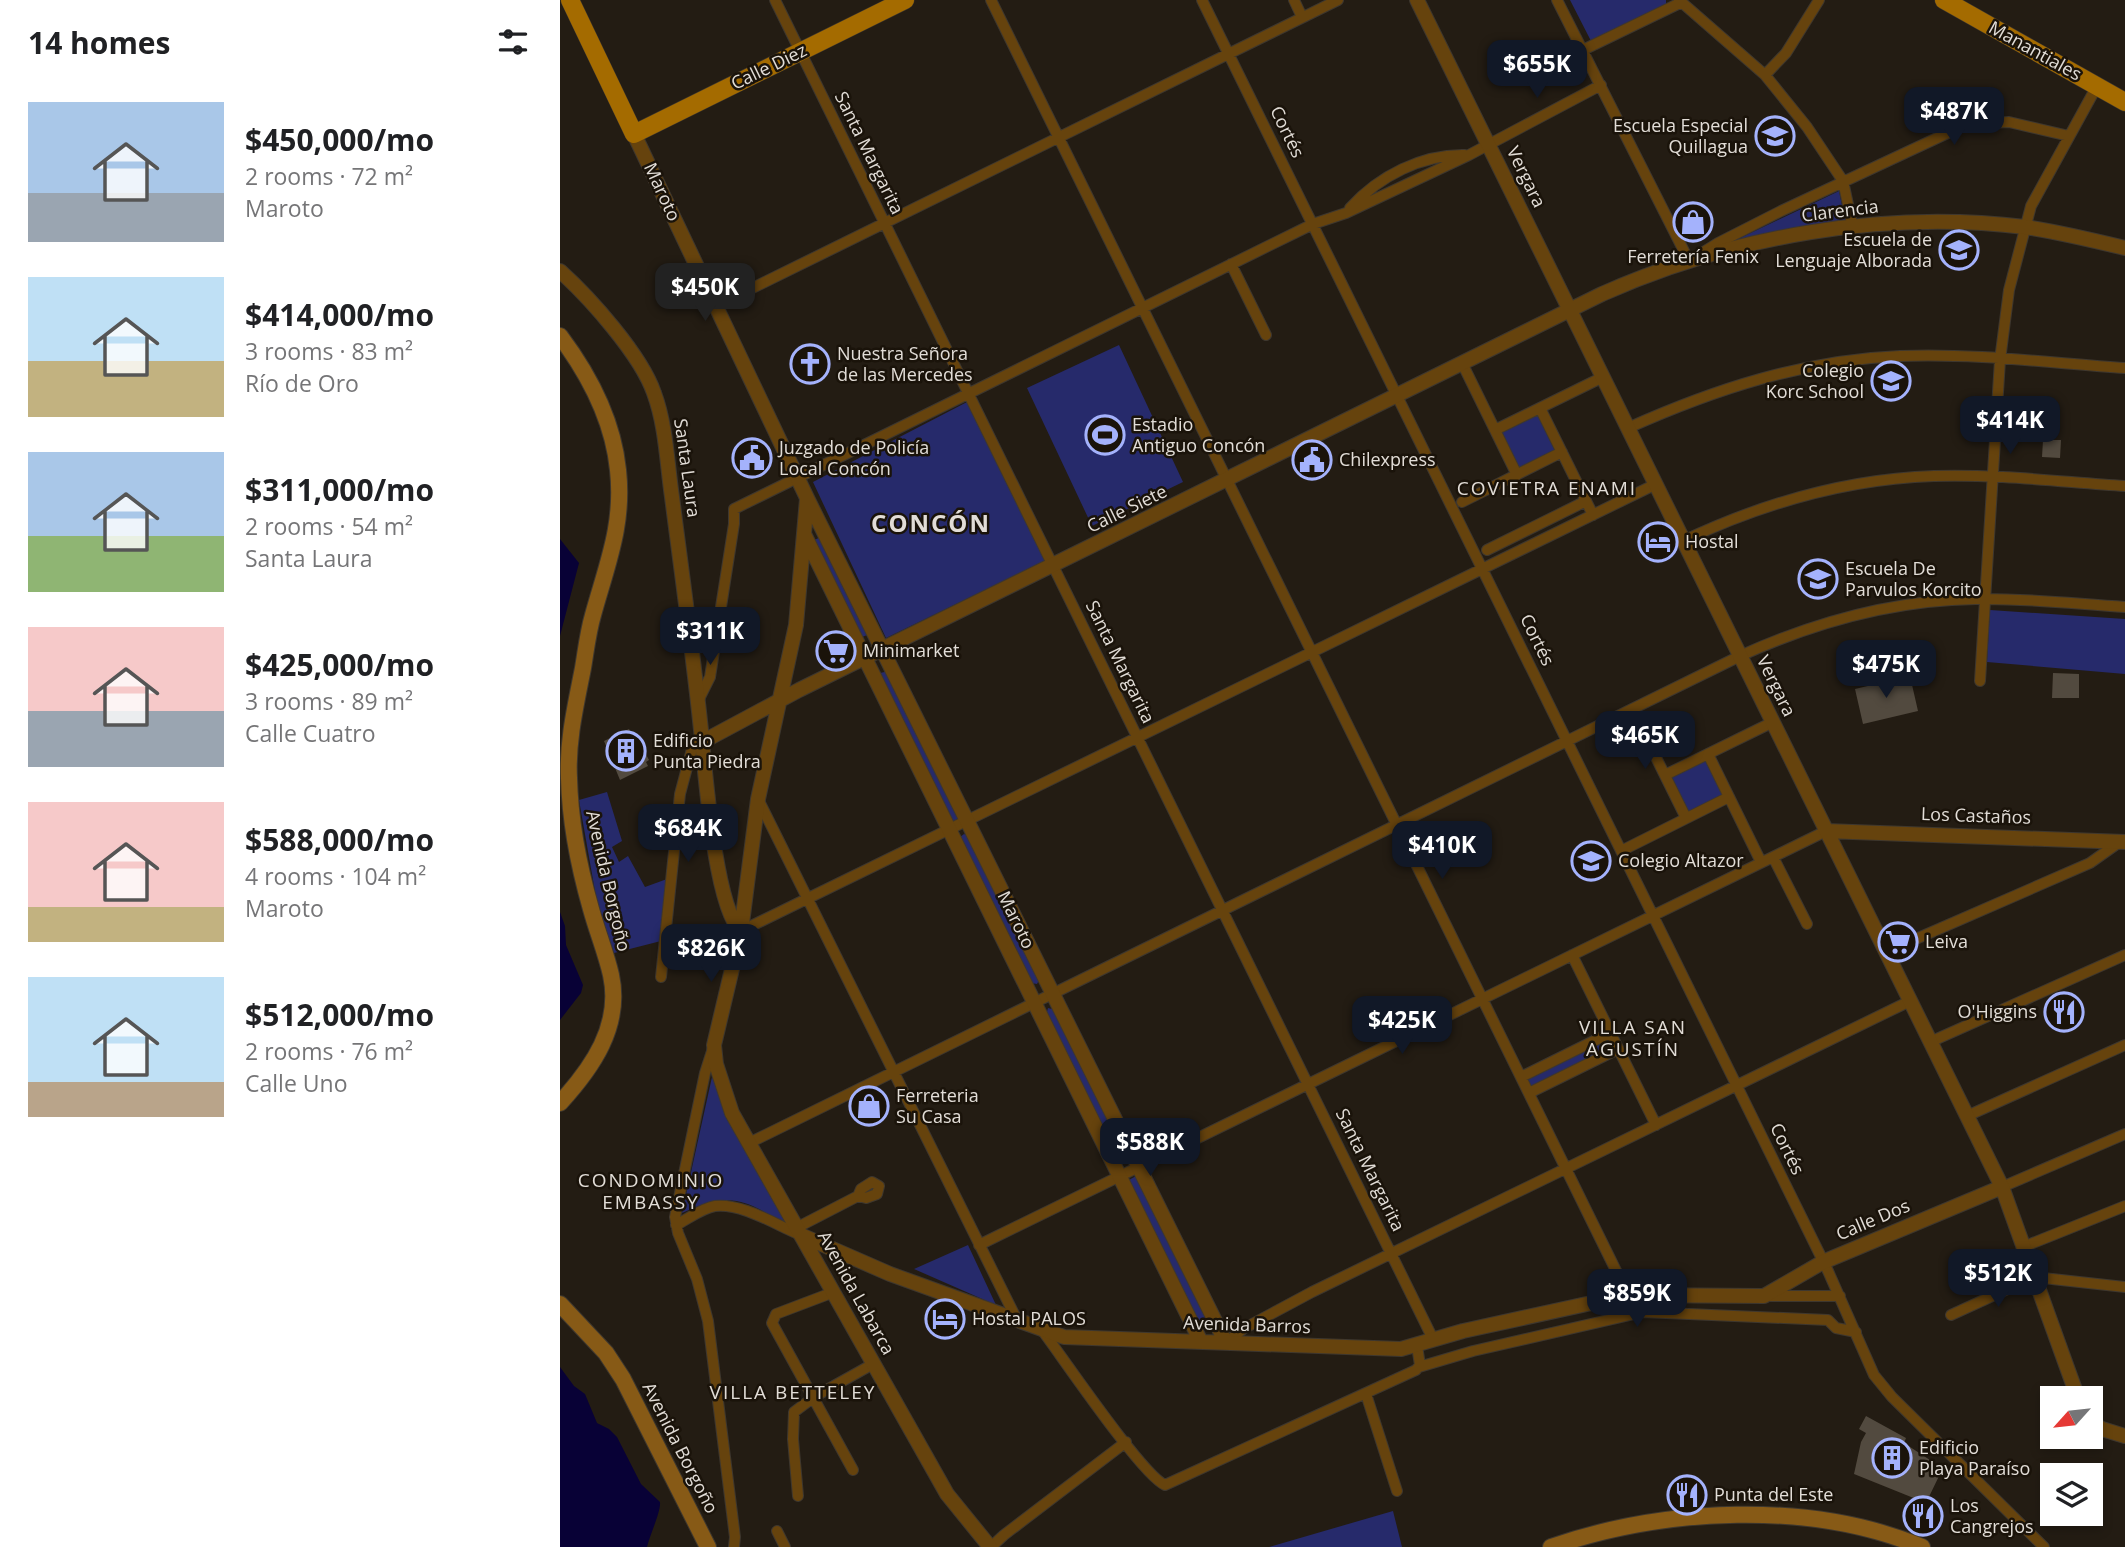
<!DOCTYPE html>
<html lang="en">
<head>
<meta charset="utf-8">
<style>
  body { margin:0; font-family:"Open Sans",sans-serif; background:#f2f2f2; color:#202124; height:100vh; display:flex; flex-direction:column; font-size:26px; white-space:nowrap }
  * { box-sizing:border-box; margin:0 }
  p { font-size:23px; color:#757577 }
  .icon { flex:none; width:38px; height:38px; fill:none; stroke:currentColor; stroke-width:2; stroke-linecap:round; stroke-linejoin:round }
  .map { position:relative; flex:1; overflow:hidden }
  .side { display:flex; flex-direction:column; background:#fff; width:560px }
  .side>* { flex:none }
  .needle { width:46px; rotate:243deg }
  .controls { position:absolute; left:1480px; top:1386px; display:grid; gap:14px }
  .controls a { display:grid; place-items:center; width:63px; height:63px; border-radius:0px; background:#fff; box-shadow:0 4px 10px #0003; font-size:35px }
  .price { position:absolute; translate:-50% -60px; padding:0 16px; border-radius:14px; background:#111827; color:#fff; font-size:23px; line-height:46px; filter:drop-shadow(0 2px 4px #0008) }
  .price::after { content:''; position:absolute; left:50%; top:42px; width:21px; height:16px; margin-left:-10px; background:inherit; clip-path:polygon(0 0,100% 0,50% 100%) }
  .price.current { background:#222; color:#fff }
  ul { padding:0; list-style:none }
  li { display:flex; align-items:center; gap:21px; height:175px; padding:0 28px }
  li span { display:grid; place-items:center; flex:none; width:196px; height:140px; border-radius:0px; color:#555 }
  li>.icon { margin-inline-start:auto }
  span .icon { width:84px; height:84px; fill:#fffc; stroke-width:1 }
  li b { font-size:30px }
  h2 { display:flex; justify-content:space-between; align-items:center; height:84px; padding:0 28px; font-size:30px }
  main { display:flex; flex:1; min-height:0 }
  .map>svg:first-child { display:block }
</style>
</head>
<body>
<main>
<section class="side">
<h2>14 homes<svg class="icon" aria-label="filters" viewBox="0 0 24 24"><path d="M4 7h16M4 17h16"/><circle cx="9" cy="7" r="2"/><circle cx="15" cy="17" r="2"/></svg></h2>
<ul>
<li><span style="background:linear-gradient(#a9c7e8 65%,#9aa5b1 0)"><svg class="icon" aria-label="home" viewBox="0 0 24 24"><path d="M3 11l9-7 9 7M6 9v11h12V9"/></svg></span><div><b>$450,000/mo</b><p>2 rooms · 72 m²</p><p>Maroto</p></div></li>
<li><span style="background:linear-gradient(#bfe0f5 60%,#c2b280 0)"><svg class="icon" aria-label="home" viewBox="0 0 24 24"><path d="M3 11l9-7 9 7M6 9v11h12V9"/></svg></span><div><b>$414,000/mo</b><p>3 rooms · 83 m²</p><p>Río de Oro</p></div></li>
<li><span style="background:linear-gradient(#a9c7e8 60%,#8fb573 0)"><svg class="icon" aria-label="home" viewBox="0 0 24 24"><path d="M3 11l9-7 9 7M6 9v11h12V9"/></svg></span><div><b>$311,000/mo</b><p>2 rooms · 54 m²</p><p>Santa Laura</p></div></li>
<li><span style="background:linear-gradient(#f6c9c9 60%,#9aa5b1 0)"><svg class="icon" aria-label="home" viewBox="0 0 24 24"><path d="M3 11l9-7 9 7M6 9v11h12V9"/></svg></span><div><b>$425,000/mo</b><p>3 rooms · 89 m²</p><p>Calle Cuatro</p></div></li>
<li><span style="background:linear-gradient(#f6c9c9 75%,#c2b280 0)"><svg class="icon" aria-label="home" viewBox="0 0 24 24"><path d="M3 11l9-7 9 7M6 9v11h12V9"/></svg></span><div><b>$588,000/mo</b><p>4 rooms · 104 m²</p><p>Maroto</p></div></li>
<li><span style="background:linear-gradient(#bfe0f5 75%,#b9a48a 0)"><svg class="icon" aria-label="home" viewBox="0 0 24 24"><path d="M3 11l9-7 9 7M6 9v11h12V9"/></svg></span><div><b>$512,000/mo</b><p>2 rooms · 76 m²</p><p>Calle Uno</p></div></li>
</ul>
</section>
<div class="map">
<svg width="1565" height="1547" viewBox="0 0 1565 1547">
  <rect width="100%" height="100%" fill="#231c13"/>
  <path fill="#262a6b" d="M1010 0H1106V6L1031 41Z
    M1279 191 1286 225 1178 239 1277 192Z
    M559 345 623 482 532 526 467 388Z
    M409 401 487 560 326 638 253 482Z
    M977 414 995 451 959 468 942 432Z
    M261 537 310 634 302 637 254 540Z
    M1430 610 1565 619V674L1427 662Z
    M329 671 402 818 395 825 320 673Z
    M1146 760 1164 795 1128 812 1112 777Z
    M47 792 62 841 52 847 59 862 68 856 85 887 107 879 101 941 54 953 39 914 19 800Z
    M404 834 409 836 480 978 477 984 471 983 400 837Z
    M488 1008 496 1010 568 1156 565 1162 558 1163 486 1015Z
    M1048 1036 1053 1047 972 1088 967 1077Z
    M152 1077 164 1107 229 1227C185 1199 171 1191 122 1213Z
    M578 1175 655 1329 640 1331 567 1181Z
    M408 1245 436 1305 354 1269Z
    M833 1511 842 1547H709Z"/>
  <path fill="#080136" d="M0 539 19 563 0 636Z
    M0 912 5 926 6 945 23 985 21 993 0 1020Z
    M0 1367 14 1386 25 1394 37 1423 49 1429 57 1437 81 1484 100 1502C101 1512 90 1534 87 1547H0Z"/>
  <path fill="#524a3f" d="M1483 440H1501L1500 458 1482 457Z
    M1493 673 1519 674V698H1492Z
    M1350 676 1358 711 1303 724 1295 689Z
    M69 729 71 733 74 732 89 760 86 762 88 766 60 780 44 741Z
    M1306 1416 1346 1438 1344 1443 1373 1462 1371 1467 1380 1474 1366 1503 1294 1474 1301 1442 1306 1433 1299 1429Z"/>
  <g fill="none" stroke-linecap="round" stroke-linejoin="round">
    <g stroke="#3e372e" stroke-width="12">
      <path id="minor" d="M215 0 873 1339
        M431 0 1068 1295
        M642 0 1268 1271 1314 1375 1332 1397 1484 1547
        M734 0 742 17
        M997 0 1129 261 1158 243 1221 211 1407 124 1449 122 1509 136
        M1119 0 1205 75 1247 127 1283 181 1293 228
        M1023 50 1122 2
        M1205 75 1226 53 1259 0
        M790 208C819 176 862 154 905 155
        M671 264 706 335
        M156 306 778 0
        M903 365 957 475
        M980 408 1033 515
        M1068 428C1155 389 1244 360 1340 356 1415 353 1491 363 1565 368
        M935 430 1043 377
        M902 502 1002 452
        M1123 541C1203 503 1286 479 1374 476 1437 474 1502 482 1565 486
        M927 550 1026 501
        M1420 681 1440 360 1449 290 1471 206 1537 86
        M138 701 150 677 174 524V509L753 224 786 213 909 155 1041 85
        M1072 709 1126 818
        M1148 754 1201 862
        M1105 775 1213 722
        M198 799 456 1318
        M1061 851 1169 797
        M1213 857 1247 924
        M181 931 1096 484
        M1326 952 1530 863 1561 841
        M1012 955 1096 1125
        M101 977 120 794 132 749 142 742
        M1370 1042 1565 955
        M153 1048 145 1073 115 1217 118 1233 137 1279 148 1321 175 1537 174 1547
        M961 1077 1050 1033
        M969 1093 1058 1049
        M1407 1116 1565 1045
        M189 1143 1180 656C1255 622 1334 600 1416 599 1465 598 1516 604 1565 607
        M1442 1187 1565 1134
        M116 1225C128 1219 142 1208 155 1206 184 1203 217 1226 243 1236
        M238 1227 298 1196 306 1198 317 1194 319 1186 312 1182 301 1189 298 1196
        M419 1245 1266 831
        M1463 1247 1565 1206
        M274 1292 216 1314 212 1323 293 1470
        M1206 1296H1280
        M1391 1315 1474 1277 1565 1287
        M482 1330C503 1358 582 1475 605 1485L856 1370 860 1365 857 1346
        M666 1343 683 1329 752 1292 1350 1001
        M859 1367 913 1351 1083 1312 1268 1320 1276 1328 1296 1332
        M806 1394 837 1491
        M238 1496 233 1439 234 1412 254 1397 313 1364
        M217 1531 225 1547
        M431 1547 444 1535 566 1442"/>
    </g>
    <g stroke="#3e372e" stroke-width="16">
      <path id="tertiary" d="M857 0 1442 1187 1518 1398
        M74 134 247 498 666 1343
        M0 271C30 298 81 355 94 393 106 425 107 463 112 497 122 575 133 653 141 730 145 769 155 909 181 931
        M247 499 236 625 198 799 181 931 154 1045 156 1064 172 1113 387 1494 430 1547
        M245 536 641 1342
        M142 742 239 690 1042 294C1172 236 1324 210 1465 227 1499 232 1532 240 1565 248
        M1266 831 1565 842
        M243 1236 330 1274 504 1337 841 1349 903 1331 1068 1295 1204 1296 1263 1262 1442 1187
        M1531 1422 1542 1429 1565 1436"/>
    </g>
    <g stroke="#3e372e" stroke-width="18">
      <path id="secondary" d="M0 336C30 376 53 420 58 470 64 525 47 564 33 615 28 632 26 650 23 668 16 704 7 741 9 778 10 822 19 867 31 909 37 931 46 953 51 975 62 1026 32 1068 0 1103
        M0 1304 46 1353 63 1379 148 1547
        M991 1547C1104 1508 1250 1500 1362 1547"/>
    </g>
    <g stroke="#3e372e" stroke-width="19">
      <path id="primary" d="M10 0 74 134 345 0
        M1384 0 1565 102"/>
    </g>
    <use href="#minor" stroke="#66430d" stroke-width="10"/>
    <use href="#tertiary" stroke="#66430d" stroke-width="14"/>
    <use href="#secondary" stroke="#875a16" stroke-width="16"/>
    <use href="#primary" stroke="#a46b00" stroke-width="18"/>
  </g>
  <defs>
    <g id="school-ring" transform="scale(2.0125)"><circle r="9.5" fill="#1a130a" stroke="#a4b2fc" stroke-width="1.5"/><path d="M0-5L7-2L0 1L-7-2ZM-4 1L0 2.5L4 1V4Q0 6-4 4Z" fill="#a4b2fc"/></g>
    <g id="shop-ring" transform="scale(2.0125)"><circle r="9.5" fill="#1a130a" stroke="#a4b2fc" stroke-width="1.5"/><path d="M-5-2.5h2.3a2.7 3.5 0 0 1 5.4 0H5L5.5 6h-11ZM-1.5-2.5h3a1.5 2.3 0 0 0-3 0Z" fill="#a4b2fc"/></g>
    <g id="church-ring" transform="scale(2.0125)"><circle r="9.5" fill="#1a130a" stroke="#a4b2fc" stroke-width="1.5"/><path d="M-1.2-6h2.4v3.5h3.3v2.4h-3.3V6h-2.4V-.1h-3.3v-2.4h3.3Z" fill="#a4b2fc"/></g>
    <g id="stadium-ring" transform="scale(2.0125)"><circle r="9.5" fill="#1a130a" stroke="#a4b2fc" stroke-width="1.5"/><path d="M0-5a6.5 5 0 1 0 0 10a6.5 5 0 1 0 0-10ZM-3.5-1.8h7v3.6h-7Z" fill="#a4b2fc"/></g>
    <g id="civic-ring" transform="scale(2.0125)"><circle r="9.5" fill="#1a130a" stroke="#a4b2fc" stroke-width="1.5"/><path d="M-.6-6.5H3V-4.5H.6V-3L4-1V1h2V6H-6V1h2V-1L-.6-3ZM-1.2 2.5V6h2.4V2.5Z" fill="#a4b2fc"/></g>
    <g id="hotel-ring" transform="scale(2.0125)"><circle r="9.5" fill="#1a130a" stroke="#a4b2fc" stroke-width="1.5"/><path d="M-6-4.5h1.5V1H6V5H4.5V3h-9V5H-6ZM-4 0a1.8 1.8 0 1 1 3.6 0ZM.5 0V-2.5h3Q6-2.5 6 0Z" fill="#a4b2fc"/></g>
    <g id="supermarket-ring" transform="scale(2.0125)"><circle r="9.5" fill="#1a130a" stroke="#a4b2fc" stroke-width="1.5"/><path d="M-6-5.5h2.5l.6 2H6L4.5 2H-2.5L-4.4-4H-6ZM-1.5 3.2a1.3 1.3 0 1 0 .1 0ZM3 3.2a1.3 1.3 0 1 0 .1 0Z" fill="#a4b2fc"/></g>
    <g id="building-ring" transform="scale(2.0125)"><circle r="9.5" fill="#1a130a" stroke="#a4b2fc" stroke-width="1.5"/><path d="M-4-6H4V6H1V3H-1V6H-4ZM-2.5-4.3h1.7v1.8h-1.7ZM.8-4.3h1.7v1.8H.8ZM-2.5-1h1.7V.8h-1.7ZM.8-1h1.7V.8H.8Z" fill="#a4b2fc"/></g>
    <g id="restaurant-ring" transform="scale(2.0125)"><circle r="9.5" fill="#1a130a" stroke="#a4b2fc" stroke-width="1.5"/><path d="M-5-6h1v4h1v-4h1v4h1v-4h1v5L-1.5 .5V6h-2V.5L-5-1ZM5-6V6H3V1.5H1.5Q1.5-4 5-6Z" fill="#a4b2fc"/></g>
  </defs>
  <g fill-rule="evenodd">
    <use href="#school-ring" x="1215" y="136"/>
    <use href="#shop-ring" x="1133" y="222"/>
    <use href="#school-ring" x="1399" y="250"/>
    <use href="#church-ring" x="250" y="364"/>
    <use href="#school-ring" x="1331" y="381"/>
    <use href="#stadium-ring" x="545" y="435"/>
    <use href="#civic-ring" x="192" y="458"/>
    <use href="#civic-ring" x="752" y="460"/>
    <use href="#hotel-ring" x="1098" y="542"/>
    <use href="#school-ring" x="1258" y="579"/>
    <use href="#supermarket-ring" x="276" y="651"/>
    <use href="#building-ring" x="66" y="751"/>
    <use href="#school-ring" x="1031" y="861"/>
    <use href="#supermarket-ring" x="1338" y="942"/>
    <use href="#restaurant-ring" x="1504" y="1012"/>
    <use href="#shop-ring" x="309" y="1106"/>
    <use href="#hotel-ring" x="385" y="1319"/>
    <use href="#building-ring" x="1332" y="1458"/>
    <use href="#restaurant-ring" x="1127" y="1495"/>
    <use href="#restaurant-ring" x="1363" y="1516"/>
  </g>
  <g text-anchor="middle" stroke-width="5" stroke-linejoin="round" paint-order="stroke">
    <g font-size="18" fill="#e2ddd7" stroke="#1a130a">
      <text transform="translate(1475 51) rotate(29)" y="6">Manantiales</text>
      <text transform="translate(209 67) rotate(-26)" y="6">Calle Diez</text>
      <text transform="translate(727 132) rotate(64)" y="6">Cortés</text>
      <text transform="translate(309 153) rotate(64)" y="6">Santa Margarita</text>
      <text transform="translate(966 177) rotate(64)" y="6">Vergara</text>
      <text transform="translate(102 192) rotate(65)" y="6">Maroto</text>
      <text transform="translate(1280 211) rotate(-7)" y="6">Clarencia</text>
      <text transform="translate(127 468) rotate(82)" y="6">Santa Laura</text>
      <text transform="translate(567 509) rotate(-26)" y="6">Calle Siete</text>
      <text transform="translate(977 640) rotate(64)" y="6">Cortés</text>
      <text transform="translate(560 662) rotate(64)" y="6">Santa Margarita</text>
      <text transform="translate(1216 686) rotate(64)" y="6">Vergara</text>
      <text transform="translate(1416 816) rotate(2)" y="6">Los Castaños</text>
      <text transform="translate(48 881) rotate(77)" y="6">Avenida Borgoño</text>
      <text transform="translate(456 920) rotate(64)" y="6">Maroto</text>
      <text transform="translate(1227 1149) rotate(64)" y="6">Cortés</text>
      <text transform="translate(810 1170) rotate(64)" y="6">Santa Margarita</text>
      <text transform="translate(1313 1220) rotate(-23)" y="6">Calle Dos</text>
      <text transform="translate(296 1293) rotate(61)" y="6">Avenida Labarca</text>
      <text transform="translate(687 1325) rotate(2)" y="6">Avenida Barros</text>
      <text transform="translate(120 1448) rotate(63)" y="6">Avenida Borgoño</text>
    </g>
    <g font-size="18" fill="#e2ddd7" stroke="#1a130a" text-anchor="start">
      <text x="1188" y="132" text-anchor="end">Escuela Especial<tspan x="1188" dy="21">Quillagua</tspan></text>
      <text x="1372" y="246" text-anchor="end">Escuela de<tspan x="1372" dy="21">Lenguaje Alborada</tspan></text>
      <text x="1133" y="263" text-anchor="middle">Ferretería Fenix</text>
      <text x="277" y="360">Nuestra Señora<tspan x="277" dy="21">de las Mercedes</tspan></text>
      <text x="1304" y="377" text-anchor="end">Colegio<tspan x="1304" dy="21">Korc School</tspan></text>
      <text x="572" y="431">Estadio<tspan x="572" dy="21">Antiguo Concón</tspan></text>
      <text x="219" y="454">Juzgado de Policía<tspan x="219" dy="21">Local Concón</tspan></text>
      <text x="779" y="466">Chilexpress</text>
      <text x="1125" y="548">Hostal</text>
      <text x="1285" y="575">Escuela De<tspan x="1285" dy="21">Parvulos Korcito</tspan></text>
      <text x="303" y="657">Minimarket</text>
      <text x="93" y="747">Edificio<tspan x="93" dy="21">Punta Piedra</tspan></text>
      <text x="1058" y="867">Colegio Altazor</text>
      <text x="1365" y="948">Leiva</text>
      <text x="1477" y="1018" text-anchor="end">O'Higgins</text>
      <text x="336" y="1102">Ferreteria<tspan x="336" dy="21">Su Casa</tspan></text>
      <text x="412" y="1325">Hostal PALOS</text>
      <text x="1359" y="1454">Edificio<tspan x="1359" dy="21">Playa Paraíso</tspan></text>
      <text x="1154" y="1501">Punta del Este</text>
      <text x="1390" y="1512">Los<tspan x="1390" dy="21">Cangrejos</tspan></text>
    </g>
    <g font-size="19" letter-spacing="2" fill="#e2ddd7" stroke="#1a130a">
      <text x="987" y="495">COVIETRA ENAMI</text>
      <text x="1073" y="1034">VILLA SAN<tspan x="1073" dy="22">AGUSTÍN</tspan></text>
      <text x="91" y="1187">CONDOMINIO<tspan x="91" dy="22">EMBASSY</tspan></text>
      <text x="233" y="1399">VILLA BETTELEY</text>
    </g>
    <g font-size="24" font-weight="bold" letter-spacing="2" fill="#e2ddd7" stroke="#1a130a">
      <text x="371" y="532">CONCÓN</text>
    </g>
  </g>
</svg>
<div class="controls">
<a><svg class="needle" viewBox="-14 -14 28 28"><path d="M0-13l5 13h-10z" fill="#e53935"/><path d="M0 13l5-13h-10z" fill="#757577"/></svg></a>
<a><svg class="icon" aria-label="layers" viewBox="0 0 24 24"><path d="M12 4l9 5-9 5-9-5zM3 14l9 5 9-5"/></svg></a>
</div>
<b class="price" style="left:977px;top:100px">$655K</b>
<b class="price" style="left:1394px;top:147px">$487K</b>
<b class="price current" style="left:145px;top:323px">$450K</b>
<b class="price" style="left:1450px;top:456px">$414K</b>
<b class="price" style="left:150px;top:667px">$311K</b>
<b class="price" style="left:1326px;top:700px">$475K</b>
<b class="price" style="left:1085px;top:771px">$465K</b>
<b class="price" style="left:128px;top:864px">$684K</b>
<b class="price" style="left:882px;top:881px">$410K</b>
<b class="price" style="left:151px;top:984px">$826K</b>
<b class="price" style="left:842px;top:1056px">$425K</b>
<b class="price" style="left:590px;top:1178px">$588K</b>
<b class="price" style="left:1438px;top:1309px">$512K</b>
<b class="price" style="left:1077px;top:1329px">$859K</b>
</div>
</main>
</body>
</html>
